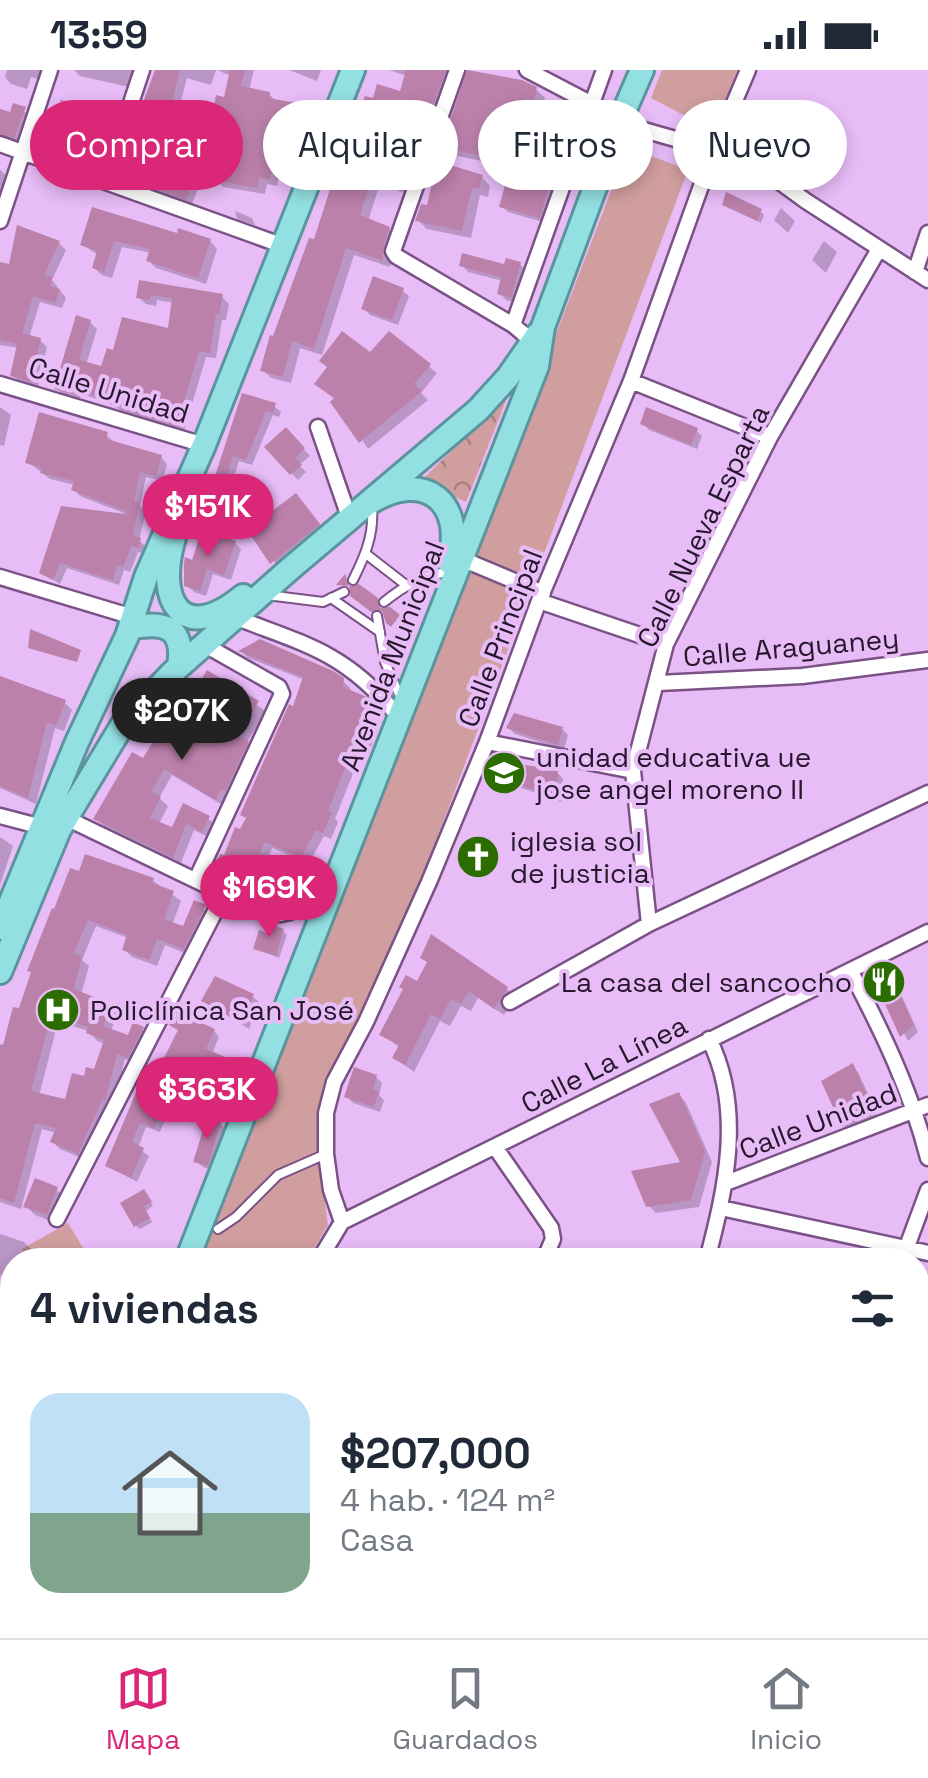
<!DOCTYPE html>
<html lang="es">
<head>
<meta charset="utf-8">
<style>
  body { margin:0; font-family:"Space Grotesk",sans-serif; background:#f6f6f7; color:#1f2937; height:100vh; display:flex; flex-direction:column; font-size:38px; white-space:nowrap }
  * { box-sizing:border-box; margin:0 }
  p { font-size:32px; color:#747a83 }
  .icon { flex:none; width:55px; height:55px; fill:none; stroke:currentColor; stroke-width:2; stroke-linecap:round; stroke-linejoin:round }
  .map { position:relative; flex:1; overflow:hidden }
  .details { position:absolute; left:0px; top:1178px; width:930px; height:392px; display:flex; flex-direction:column; background:#fff; border-radius:40px 40px 0 0; box-shadow:0 5px 15px #0003 }
  .details>* { flex:none }
  .hud { position:absolute; left:30px; top:30px; width:870px; height:90px; display:flex; gap:20px }
  .price { position:absolute; translate:-50% -85px; padding:0 22px; border-radius:35px; background:#db2777; color:#fff; font-size:32px; line-height:65px; filter:drop-shadow(0 2px 5px #0008) }
  .price::after { content:''; position:absolute; left:50%; top:60px; width:30px; height:22px; margin-left:-15px; background:inherit; clip-path:polygon(0 0,100% 0,50% 100%) }
  .price.selected { background:#222; color:#fff }
  ul { padding:0; list-style:none }
  li { display:flex; align-items:center; gap:30px; height:250px; padding:0 30px }
  li+li { border-top:2px solid #e0e1e3 }
  li span { display:grid; place-items:center; flex:none; width:280px; height:200px; border-radius:30px; color:#555 }
  li>.icon { margin-inline-start:auto }
  span .icon { width:120px; height:120px; fill:#fffc; stroke-width:1 }
  li b { font-size:42px }
  h2 { display:flex; justify-content:space-between; align-items:center; height:120px; padding:0 30px; font-size:42px }
  .pill { padding:0 35px; border-radius:45px; background:#fff; box-shadow:0 5px 15px #0003; font-size:35px; line-height:90px }
  .pill.selected { background:#db2777; color:#fff }
  .status { display:flex; justify-content:space-between; align-items:center; height:70px; padding:0 50px; background:#fff; direction:ltr }
  .status svg { height:28px; fill:currentColor }
  .tab-bar { display:flex; justify-content:space-around; align-items:center; height:140px; border-top:2px solid #e0e1e3; background:#fff; font-size:28px; color:#747a83 }
  .tab-bar a { display:grid; justify-items:center; gap:5px }
  .tab-bar .selected { color:#db2777 }
  .map>svg:first-child { display:block }
</style>
</head>
<body>
<div class="status"><b>13:59</b><svg viewBox="0 0 49 12"><path d="M0 12V9h3v3zM5 12V6h3v6zM10 12V3h3v9zM15 12V0h3v12zM26 1h20v11H26zM47 4h2v5h-2z"/></svg></div>
<div class="map">
<svg width="928" height="1568" viewBox="0 0 928 1568">
  <defs>
    <pattern id="park-crowns" width="20" height="18" patternUnits="userSpaceOnUse" patternTransform="scale(2.5)"><rect width="20" height="18" fill="#d19e9f"/><path d="M2 6a3 3 0 1 1 6 0M12 15a3 3 0 1 1 6 0" fill="none" stroke="#aa8082"/></pattern>
  </defs>
  <rect width="100%" height="100%" fill="#e8bcf7"/>
  <path fill="#d19e9f" d="M662 0H737L714 61 651 28Z
    M628 77 688 100 418 819 318 1047 321 1104 328 1155 307 1190H200Z
    M68 1153 83 1178 63 1190H28L22 1179Z"/>
  <path fill="url(#park-crowns)" d="M509 323 466 432 421 411Z"/>
  <path fill="#0003" fill-rule="evenodd" d="M7 0H43L44 2 41 10 31 7 27 19 11 14 5 7Z
    M74 0H138L133 18 80 6Z
    M156 0H216L211 15 187 8 179 38 183 42 178 64 148 56 140 49Z
    M217 0H254L249 20 269 24 277 32 294 35 302 43 293 84 283 82 277 116 267 114 265 124 223 117 215 109 233 102 237 69 222 58 220 66 209 63 201 56 226 30 231 6Z
    M289 0H321L317 11Z
    M389 0H458L409 125 380 114 368 151 389 159 397 168 390 197 354 185 322 285 300 278 291 313 271 308 263 300 316 173 357 86 371 43 364 36 402 24 407 6Z
    M536 19 545 28 533 82 528 81 524 100 453 85 444 76Z
    M15 36 31 46 20 72 0 66V41L12 45Z
    M76 36 82 42 128 56 135 62 131 73 122 71 112 105 52 83 46 76Z
    M572 42 578 49 569 86 565 85 546 153 508 142 502 136 537 103Z
    M746 62 766 73 762 85 743 70Z
    M153 82 159 88 158 96 175 99 187 87 204 104 192 134 139 115 132 108Z
    M0 100 8 107 0 134Z
    M482 107 490 116 488 127 480 125 471 168 427 159 418 150 429 138Z
    M725 135 760 141 764 145 761 153Z
    M781 138 795 151 788 163 774 150Z
    M94 140 178 167 210 171 217 179 206 214 156 198 149 191 152 183 122 177 112 208 102 205 94 198 98 185 83 175Z
    M235 141 252 148 255 155 237 149Z
    M824 171 837 182 826 203 812 190Z
    M59 173 66 180 52 210 66 228 62 238 40 232 29 268 40 270 47 277 38 318 20 312 13 305 19 278 0 275V194L11 197Z
    M520 194 526 201 518 233 506 230 500 223 503 211 468 202 462 195Z
    M141 213 222 227 229 234 226 250H222L216 288 206 287 184 361 131 346 106 332 81 324 79 330 64 326 57 318 90 252 97 259 87 292 103 299 115 283 170 261 174 233 157 230 156 236 146 234 138 227Z
    M402 220 409 226 398 255 370 245 364 239Z
    M389 264 437 303 421 323 428 330 368 379 336 329 325 321 371 286Z
    M244 326 274 336 281 342 279 347 273 345 252 395 239 391 232 414 218 406Z
    M0 337 11 345 4 376 0 375Z
    M643 353 696 360 702 366 697 379 649 360Z
    M286 360 310 386 299 395 306 402 298 410 267 377Z
    M106 365 113 371 161 387 167 394 163 411 146 407 140 436 146 442 139 470 146 477 145 483 138 482 130 502 124 500 119 515 67 498 60 514 42 503 131 446 80 426 74 419 75 415 50 409 28 392Z
    M305 435 327 464 281 501 251 460Z
    M235 473 241 479 231 510 213 504 206 526 194 522 187 515 194 493Z
    M242 582 342 610 351 619 350 623 373 638 372 645 380 653 368 685 362 683 354 701 335 749 338 752 331 769 324 766 309 793 272 778 263 802 282 809 290 817 282 836 221 813 213 805 241 763 305 610 248 588Z
    M208 603 266 641 247 672 255 680 224 736 172 705 159 728 168 736 159 754 173 760 185 736 207 747 215 755 210 768 194 760 181 793 104 756 96 749 190 633Z
    M0 609 64 632 72 640 64 661 55 658 36 734 0 718Z
    M509 658 562 659 568 665 564 680 515 664Z
    M557 702 563 709 562 732 495 709 489 703Z
    M0 767 13 776 0 815Z
    M71 801 152 810 181 831 172 855 185 860 195 834 212 845 192 886 165 875 157 896 132 887 124 879 128 868 96 856 82 890 89 896 81 925 109 936 117 944 111 961 129 969 142 959 150 966 136 994 125 989 113 1037 86 1090 60 1079 53 1072 56 1063 42 1059 21 1139 0 1132V977L5 978 21 942ZM58 952 89 961 97 971 105 974 96 1003 85 1009 67 1032 39 1026Z
    M283 861 287 865 279 888 255 878 268 866Z
    M430 893 507 919 516 928 504 945 478 928 471 941 461 936 450 956 440 951 414 1002 395 988 400 978 382 964Z
    M895 918 901 924 918 962 908 971 884 924Z
    M252 926 259 932 249 959 204 930Z
    M172 955 214 961 219 967 212 984 229 995 214 1033 224 1040 220 1053 226 1060 214 1101 203 1097 196 1091 209 1048 172 1033 160 1062 146 1057 138 1078 149 1086 137 1112 108 1096 180 962Z
    M852 996 858 1002 880 1050 851 1062 844 1055Z
    M376 1007 382 1013 379 1025 384 1030 380 1042 353 1033 347 1027Z
    M679 1025 686 1033 712 1092 699 1137 656 1143 648 1135 684 1094Z
    M56 1119 65 1128 56 1153 35 1145 26 1136Z
    M147 1126 153 1136 146 1141 152 1152 140 1159 136 1156Z
    M0 1164 24 1172 31 1179 19 1190H12V1195L0 1206Z
    M12 1304V1331L0 1326V1308H8Z
    M0 1442 12 1454V1460L0 1471Z
    M300 1558H328L327 1568H300Z
    M429 1558H444V1568H428Z
    M836 1558H850L839 1565Z
    M900 1561 907 1568H890Z"/>
  <path fill="#bc81ab" fill-rule="evenodd" d="M155 0H180L172 31 177 33 171 57 137 49Z
    M230 0H245L241 16 270 22 269 28 296 33 286 78 276 76 270 110 259 108 258 118 212 110 215 96 230 99 235 64 222 61 224 52 216 50 212 59 198 57 202 39 213 41 216 25 224 27Z
    M406 0H446L412 94 400 119 372 107 360 145 390 157 383 177V191L346 178 314 279 292 271 283 307 260 301 270 265 273 266 309 168 314 169 343 79 355 83 369 39 361 37 365 26 373 28 377 14 400 21Z
    M467 0 522 10 537 17 524 74 520 73 516 93 441 77Z
    M61 30 77 34 76 38 130 54 125 69 116 66 106 101 43 77Z
    M13 33 26 37 14 68 0 64V39L10 42Z
    M558 37 573 40 563 81 559 80 540 148 499 137 506 111 516 114 518 119 528 98 535 100 539 77Z
    M135 76 154 79 152 93 174 96 179 81 188 85 186 91 199 95 186 130 130 109Z
    M437 91 483 105 479 119 472 118 462 161 415 151 421 134 427 135Z
    M726 122 762 139 757 151 722 135Z
    M92 137 177 163 178 158 211 169 198 208 146 191 150 179 114 171 104 202 92 198 97 181 80 175Z
    M17 155 60 171 44 205 52 207 50 216 60 219 55 233 33 226 22 263 41 268 31 312 10 306 17 274 0 270V192L9 194Z
    M462 183 504 194 506 188 521 192 511 228 497 224 501 207 459 196Z
    M373 206 404 218 392 250 361 239Z
    M139 210 223 224 219 245 216 244 210 283 199 281 177 356 121 339 122 336 101 330V327L74 319 72 324 54 319 76 245 91 250 79 290 101 296 107 278 113 280 122 247 168 258 172 228 150 225V230L136 228Z
    M342 261 370 282 389 261 431 294 414 314 422 321 359 373 330 332 334 328 314 314 327 297 319 291Z
    M242 323 276 333 273 343 266 341 246 390 233 386 226 410 215 406Z
    M646 337 698 358 691 375 640 354Z
    M39 342 108 362 106 369 162 385 156 406 140 402 134 431 140 433 133 466 141 468 139 478 131 476 123 497 117 495 113 510 60 493 53 510 39 503 61 436 126 444V441L71 420 74 411 40 403 42 398 25 393Z
    M286 357 305 378 295 388 302 395 290 405 264 377Z
    M296 423 320 454 270 494 247 460Z
    M202 460 236 471 224 505 207 499 200 521 184 516V493L185 487 192 490Z
    M345 504 349 516 359 514 378 528 380 538 390 537 400 545 391 557 386 553 382 541 371 542 350 526 349 516 336 515Z
    M30 559 81 580 77 592 28 578Z
    M260 569 333 601 344 608 343 617 367 627 365 640 373 643 360 679 354 677 347 693 328 741 332 742 323 763 316 760 301 787 264 772 255 796 283 807 274 830 210 805 220 784 224 785 235 757 240 759 246 748 240 745 289 634 293 636 303 607 238 581Z
    M207 600 259 631 238 666 249 671 225 721 221 719 216 730 164 699 151 722 161 726 150 748 172 757 183 733 210 746 202 762 186 754 173 788 93 749 132 682 143 688 181 625 189 630Z
    M0 606 66 630 56 655 47 652 28 728 0 716Z
    M514 643 563 657 558 675 506 658Z
    M493 690 558 700 556 727 486 704Z
    M85 784 154 808 152 813 174 821 164 849 183 856 194 830 206 835 184 879 157 869 149 890 122 880 127 865 88 850 74 883 82 886 74 919 111 934 103 956 128 965 133 952 144 957 128 988 117 984 105 1031 102 1030 78 1084 50 1072 56 1058 35 1053 14 1133 0 1128V974L3 975 13 937 19 938 31 902 27 901 52 838 54 839 70 798 79 801ZM51 946 88 957 86 963 104 970 94 999 86 997 84 1006 72 1003 65 1029 31 1021Z
    M269 854 284 859 276 886 253 879 259 860 266 863Z
    M431 864 508 917 494 939 469 921 461 934 451 929 440 949 431 944 405 995 392 988 399 975 379 965 403 919 399 917 406 905 417 911 427 892 420 888Z
    M215 906 254 924 242 954 201 931Z
    M895 914 914 955 900 967 880 923Z
    M176 941 215 959 206 979 225 987 208 1029 219 1032 214 1048 166 1029 154 1058 140 1053 132 1072 144 1078 131 1108 105 1096 145 1001 155 1006 178 960 169 955Z
    M853 993 875 1044 842 1057 821 1011Z
    M354 997 377 1005 373 1019 379 1022 374 1037 344 1027Z
    M679 1022 705 1082 691 1130 646 1137 631 1101 680 1092 649 1034Z
    M207 1047 221 1051 208 1096 193 1092Z
    M35 1108 58 1117 47 1145 23 1137Z
    M144 1119 152 1132 144 1136 150 1148 134 1157 120 1133Z
    M0 1370 12 1377V1417L0 1411Z"/>
  <g fill="none" stroke-linecap="round" stroke-linejoin="round">
    <g stroke="#7a5286" stroke-width="12">
      <path id="service" d="M366 484 406 515
        M353 510C365 486 374 465 372 438
        M267 525 323 532 344 522
        M331 528 380 562
        M384 532C404 516 420 507 446 502
        M377 546 385 592 398 622
        M218 1159 236 1147 278 1105 326 1084"/>
    </g>
    <g stroke="#7a5286" stroke-width="19">
      <path id="minor" d="M457 0 393 181 396 186 513 255 532 271
        M527 0 590 33
        M132 30 142 0
        M619 53 714 80
        M719 68 806 131 928 210
        M0 74 281 175
        M0 151 50 0
        M915 202 928 163
        M513 255 604 0
        M631 311 770 367
        M0 314 204 375
        M318 357 349 447
        M462 489 543 523
        M0 507 133 547
        M539 531 666 574
        M237 548C304 574 343 582 392 639
        M659 613 802 606 928 590
        M487 672 633 701
        M0 746 42 757
        M66 748 224 824 281 844 290 842 325 810
        M196 810 282 624 279 617 205 575
        M649 854 928 723
        M851 902C883 963 911 1021 928 1088
        M510 932 649 854 633 701 666 574 770 367 879 179
        M495 1077 551 1158 553 1169 544 1190
        M726 1113 928 1035
        M721 1138 928 1183
        M57 1149 224 824
        M342 1152 331 1120 326 1084V1043L334 1012 366 952 429 812 487 672 539 531 631 311 714 80 748 0
        M319 1190 342 1152 928 862
        M707 1190C726 1118 744 1039 709 969
        M902 1190 928 1120
        M0 1292 12 1283
        M918 1464 928 1465
        M918 1505 928 1495
        M138 1558 149 1568
        M697 1558 764 1568
        M817 1568V1558
        M848 1568 859 1558"/>
    </g>
    <g stroke="#5c949e" stroke-width="28">
      <path id="trunk" d="M371 432C424 399 466 432 449 492
        M174 468C155 531 182 576 243 526
        M130 558C164 551 185 556 179 597
        M0 858 77 672 127 566 146 507 204 375 353 0
        M0 902 59 760 123 654 172 603 291 498 478 340 508 307 538 264
        M187 1190 537 296 543 257 619 53 642 0
        M0 1480 12 1468
        M0 1503 12 1491"/>
    </g>
    <use href="#service" stroke="#fff" stroke-width="8"/>
    <use href="#minor" stroke="#fff" stroke-width="14"/>
    <use href="#trunk" stroke="#93e0e2" stroke-width="22"/>
  </g>
  <defs>
    <g id="school-disc" transform="scale(2.25)"><circle r="9.5" fill="#2c6d01" stroke="#e8bcf7"/><path d="M0-5L7-2L0 1L-7-2ZM-4 1L0 2.5L4 1V4Q0 6-4 4Z" fill="#fff"/></g>
    <g id="church-disc" transform="scale(2.25)"><circle r="9.5" fill="#2c6d01" stroke="#e8bcf7"/><path d="M-1.2-6h2.4v3.5h3.3v2.4h-3.3V6h-2.4V-.1h-3.3v-2.4h3.3Z" fill="#fff"/></g>
    <g id="restaurant-disc" transform="scale(2.25)"><circle r="9.5" fill="#2c6d01" stroke="#e8bcf7"/><path d="M-5-6h1v4h1v-4h1v4h1v-4h1v5L-1.5 .5V6h-2V.5L-5-1ZM5-6V6H3V1.5H1.5Q1.5-4 5-6Z" fill="#fff"/></g>
    <g id="hospital-disc" transform="scale(2.25)"><circle r="9.5" fill="#2c6d01" stroke="#e8bcf7"/><path d="M-5-5h3v3.5h4V-5h3V5h-3V1.5h-4V5h-3Z" fill="#fff"/></g>
  </defs>
  <g fill-rule="evenodd">
    <use href="#school-disc" x="504" y="703"/>
    <use href="#church-disc" x="478" y="787"/>
    <use href="#restaurant-disc" x="884" y="912"/>
    <use href="#hospital-disc" x="58" y="940"/>
  </g>
  <g text-anchor="middle" stroke-width="8" stroke-linejoin="round" paint-order="stroke">
    <g font-size="28" fill="#27172d" stroke="#e8bcf7">
      <text transform="translate(109 320) rotate(17)" y="10">Calle Unidad</text>
      <text transform="translate(703 456) rotate(-64)" y="10">Calle Nueva Esparta</text>
      <text transform="translate(500 568) rotate(-69)" y="10">Calle Principal</text>
      <text transform="translate(791 577) rotate(-5)" y="10">Calle Araguaney</text>
      <text transform="translate(392 586) rotate(-69)" y="10">Avenida Municipal</text>
      <text transform="translate(604 994) rotate(-27)" y="10">Calle La Línea</text>
      <text transform="translate(818 1051) rotate(-21)" y="10">Calle Unidad</text>
    </g>
    <g font-size="28" fill="#27172d" stroke="#e8bcf7" text-anchor="start">
      <text x="536" y="697">unidad educativa ue<tspan x="536" dy="32">jose angel moreno II</tspan></text>
      <text x="510" y="781">iglesia sol<tspan x="510" dy="32">de justicia</tspan></text>
      <text x="852" y="922" text-anchor="end">La casa del sancocho</text>
      <text x="90" y="950">Policlínica San José</text>
    </g>
  </g>
</svg>
<b class="price" style="left:208px;top:489px">$151K</b>
<b class="price selected" style="left:182px;top:693px">$207K</b>
<b class="price" style="left:269px;top:870px">$169K</b>
<b class="price" style="left:207px;top:1072px">$363K</b>
<div class="hud">
<a class="pill selected">Comprar</a>
<a class="pill">Alquilar</a>
<a class="pill">Filtros</a>
<a class="pill">Nuevo</a>
</div>
<section class="details">
<h2>4 viviendas<svg class="icon" aria-label="filters" viewBox="0 0 24 24"><path d="M4 7h16M4 17h16"/><circle cx="9" cy="7" r="2"/><circle cx="15" cy="17" r="2"/></svg></h2>
<ul>
<li><span style="background:linear-gradient(#bfe0f5 60%,#7fa58c 0)"><svg class="icon" aria-label="home" viewBox="0 0 24 24"><path d="M3 11l9-7 9 7M6 9v11h12V9"/></svg></span><div><b>$207,000</b><p>4 hab. · 124 m²</p><p>Casa</p></div></li>
</ul>
</section>
</div>
<nav class="tab-bar">
<a class="selected"><svg class="icon" aria-label="map" viewBox="0 0 24 24"><path d="M3 6l6-2 6 2 6-2v14l-6 2-6-2-6 2zM9 4v14M15 6v14"/></svg>Mapa</a>
<a><svg class="icon" aria-label="saved" viewBox="0 0 24 24"><path d="M7 4h10v16l-5-4-5 4z"/></svg>Guardados</a>
<a><svg class="icon" aria-label="home" viewBox="0 0 24 24"><path d="M3 11l9-7 9 7M6 9v11h12V9"/></svg>Inicio</a>
</nav>
</body>
</html>
